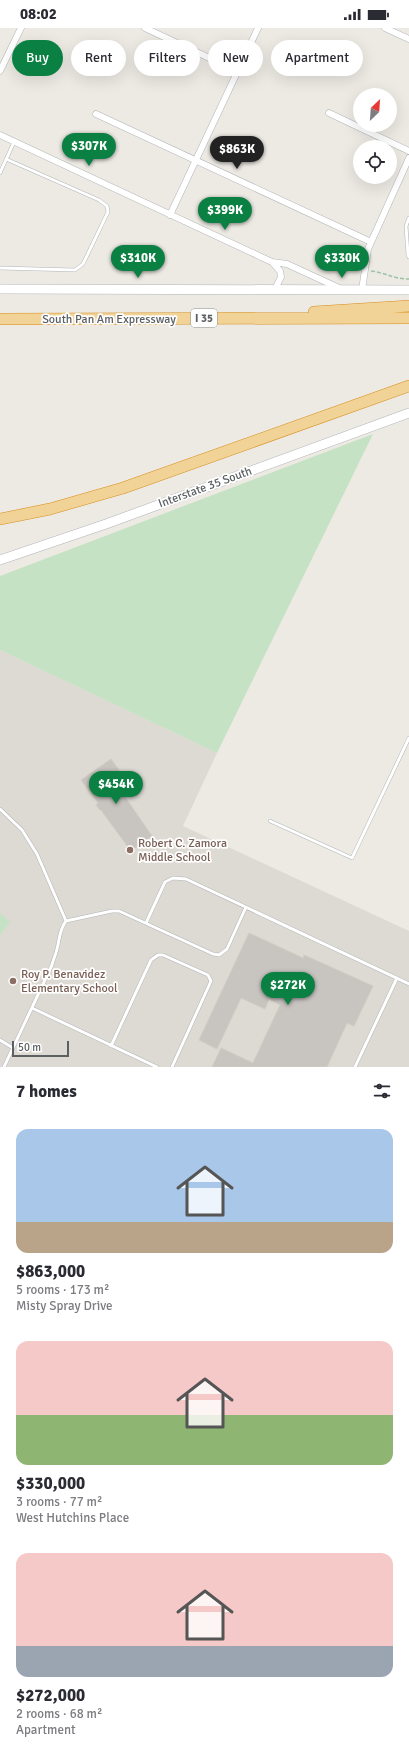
<!DOCTYPE html>
<html lang="en">
<head>
<meta charset="utf-8">
<style>
  body { margin:0; font-family:Signika,sans-serif; background:#f7f7f7; color:#2b2b33; height:100vh; display:flex; flex-direction:column; font-size:15px; white-space:nowrap }
  * { box-sizing:border-box; margin:0 }
  p { font-size:13px; color:#7c7c81 }
  .icon { flex:none; width:22px; height:22px; fill:none; stroke:currentColor; stroke-width:2; stroke-linecap:round; stroke-linejoin:round }
  .map { position:relative; height:1039px; overflow:hidden }
  .sheet { display:flex; flex-direction:column; background:#fff; flex:1 }
  .sheet>* { flex:none }
  .banner { position:absolute; left:12px; top:12px; width:385px; height:36px; display:flex; gap:8px }
  .needle { width:26px; rotate:25deg }
  .controls { position:absolute; left:353px; top:60px; display:grid; gap:8px }
  .controls a { display:grid; place-items:center; width:44px; height:44px; border-radius:50%; background:#fff; box-shadow:0 4px 16px #0002; font-size:20px }
  .scale { position:absolute; left:12px; bottom:10px; width:57px; box-sizing:border-box; padding-left:4px; border:2px solid #5c6063; border-top:0; font-size:11px; line-height:14px; white-space:nowrap; color:#5c6063; -webkit-text-stroke:3px #fff; paint-order:stroke }
  .price { position:absolute; translate:-50% -34px; padding:0 9px; border-radius:14px; background:#0b8043; color:#fff; font-size:13px; line-height:26px; filter:drop-shadow(0 1px 2px #0008) }
  .price::after { content:''; position:absolute; left:50%; top:24px; width:12px; height:9px; margin-left:-6px; background:inherit; clip-path:polygon(0 0,100% 0,50% 100%) }
  .price.on { background:#222; color:#fff }
  ul { padding:0; list-style:none }
  li { display:grid; align-content:center; gap:8px; height:212px; padding:0 16px }
  li span { display:grid; place-items:center; height:124px; border-radius:12px; color:#555 }
  li>.icon { margin-inline-start:auto }
  span .icon { width:72px; height:72px; fill:#fffc; stroke-width:1 }
  li b { font-size:17px }
  h2 { display:flex; justify-content:space-between; align-items:center; height:48px; padding:0 16px; font-size:17px }
  .pill { padding:0 14px; border-radius:18px; background:#fff; box-shadow:0 4px 16px #0002; font-size:14px; line-height:36px }
  .pill.on { background:#0b8043; color:#fff }
  .status { display:flex; justify-content:space-between; align-items:center; height:28px; padding:0 20px; background:#fff; direction:ltr }
  .status svg { height:11px; fill:currentColor }
  .map>svg:first-child { display:block }
</style>
</head>
<body>
<div class="status"><b>08:02</b><svg viewBox="0 0 49 12"><path d="M0 12V9h3v3zM5 12V6h3v6zM10 12V3h3v9zM15 12V0h3v12zM26 1h20v11H26zM47 4h2v5h-2z"/></svg></div>
<div class="map">
<svg width="409" height="1039" viewBox="0 0 409 1039">
  <rect width="100%" height="100%" fill="#edeae4"/>
  <path fill="#ddd9d3" d="M0 622 217 725 183 798 409 903V1039H0Z"/>
  <path fill="#c6e2c4" d="M373 406 217 725 0 622V548Z
    M0 885 10 894 0 907Z"/>
  <path fill="#c8c5c1" stroke="#d1ccc3" d="M111 731 125 750 109 761 116 772 123 766 152 808 131 823 101 782H100L96 777 98 775 81 752Z
    M249 905 303 930 304 927 373 958 354 998 347 995 327 1039H212L221 1020 253 1035 280 977 269 971 265 981 241 970 217 1021 199 1012Z"/>
  <g fill="none" stroke-linecap="round" stroke-linejoin="round">
    <g stroke="#b2b5b8" stroke-width="4">
      <path id="lane" d="M0 145 14 114
        M409 190 406 198 408 227 409 229
        M0 240 75 242 83 236 108 184 107 178 99 172 6 131
        M0 781 22 802 37 826 66 893
        M270 793 352 830 409 710
        M146 895 165 854 173 850 186 851 409 956
        M32 980 157 1039
        M0 1012 13 1020
        M111 1018 151 932 158 927H163L208 947 211 953 172 1039
        M4 1039 52 937C53 932 56 926 57 921 60 910 59 902 66 893L112 883H119L213 926 219 927 227 921 246 879
        M355 1039 397 950"/>
    </g>
    <g stroke="#b2b5b8" stroke-width="7">
      <path id="street" d="M145 0 237 43
        M385 0 409 11
        M0 43 21 0
        M329 85 409 123
        M96 86 371 214
        M0 107 272 234 287 236 339 260
        M170 187 258 0
        M272 234 280 243 281 249 275 261
        M362 262 368 221 409 130"/>
    </g>
    <g stroke="#b1b4b8" stroke-width="10">
      <path id="secondary" d="M0 261 409 262
        M0 532 106 496 409 385"/>
    </g>
    <g stroke="#d78e1a" stroke-width="12">
      <path id="highway" d="M314 284 409 278
        M0 291 409 290
        M0 491 50 481 123 460 409 358"/>
    </g>
    <path stroke="#9dc2a5" stroke-width="1.5" stroke-dasharray="4 2" stroke-linecap="butt" d="M371 243C387 245 393 251 409 251"/>
    <use href="#lane" stroke="#fff" stroke-width="3"/>
    <use href="#street" stroke="#fff" stroke-width="6"/>
    <use href="#secondary" stroke="#fff" stroke-width="9"/>
    <use href="#highway" stroke="#f1d398" stroke-width="11"/>
  </g>
  <g fill="#8d6e63" stroke="#fff" stroke-width="1.5">
    <circle cx="130" cy="822" r="4"/>
    <circle cx="13" cy="953" r="4"/>
  </g>
  <g text-anchor="middle" stroke-width="3.5" stroke-linejoin="round" paint-order="stroke">
    <rect fill="#fff" stroke="#8d9092" stroke-width="1" x="191" y="281" width="26" height="18" rx="3"/>
    <g font-size="11" font-weight="bold" fill="#5c6063">
      <text x="204" y="294">I 35</text>
    </g>
    <g font-size="12" fill="#5c6063" stroke="#fff">
      <text x="109" y="295">South Pan Am Expressway</text>
      <text transform="translate(205 459) rotate(-20)" y="4">Interstate 35 South</text>
    </g>
    <g font-size="12" fill="#785e54" stroke="#fff" text-anchor="start">
      <text x="138" y="819">Robert C. Zamora<tspan x="138" dy="14">Middle School</tspan></text>
      <text x="21" y="950">Roy P. Benavidez<tspan x="21" dy="14">Elementary School</tspan></text>
    </g>
  </g>
</svg>
<div class="controls">
<a><svg class="needle" viewBox="-14 -14 28 28"><path d="M0-13l5 13h-10z" fill="#e53935"/><path d="M0 13l5-13h-10z" fill="#7c7c81"/></svg></a>
<a><svg class="icon" aria-label="locate" viewBox="0 0 24 24"><circle cx="12" cy="12" r="6"/><path d="M12 2v4M12 18v4M2 12h4M18 12h4"/></svg></a>
</div>
<div class="scale">50 m</div>
<b class="price" style="left:89px;top:139px">$307K</b>
<b class="price on" style="left:237px;top:142px">$863K</b>
<b class="price" style="left:225px;top:203px">$399K</b>
<b class="price" style="left:138px;top:251px">$310K</b>
<b class="price" style="left:342px;top:251px">$330K</b>
<b class="price" style="left:116px;top:777px">$454K</b>
<b class="price" style="left:288px;top:978px">$272K</b>
<div class="banner">
<a class="pill on">Buy</a>
<a class="pill">Rent</a>
<a class="pill">Filters</a>
<a class="pill">New</a>
<a class="pill">Apartment</a>
</div>
</div>
<section class="sheet">
<h2>7 homes<svg class="icon" aria-label="filters" viewBox="0 0 24 24"><path d="M4 7h16M4 17h16"/><circle cx="9" cy="7" r="2"/><circle cx="15" cy="17" r="2"/></svg></h2>
<ul>
<li><span style="background:linear-gradient(#a9c7e8 75%,#b9a48a 0)"><svg class="icon" aria-label="home" viewBox="0 0 24 24"><path d="M3 11l9-7 9 7M6 9v11h12V9"/></svg></span><div><b>$863,000</b><p>5 rooms · 173 m²</p><p>Misty Spray Drive</p></div></li>
<li><span style="background:linear-gradient(#f6c9c9 60%,#8fb573 0)"><svg class="icon" aria-label="home" viewBox="0 0 24 24"><path d="M3 11l9-7 9 7M6 9v11h12V9"/></svg></span><div><b>$330,000</b><p>3 rooms · 77 m²</p><p>West Hutchins Place</p></div></li>
<li><span style="background:linear-gradient(#f6c9c9 75%,#9aa5b1 0)"><svg class="icon" aria-label="home" viewBox="0 0 24 24"><path d="M3 11l9-7 9 7M6 9v11h12V9"/></svg></span><div><b>$272,000</b><p>2 rooms · 68 m²</p><p>Apartment</p></div></li>
</ul>
</section>
</body>
</html>
